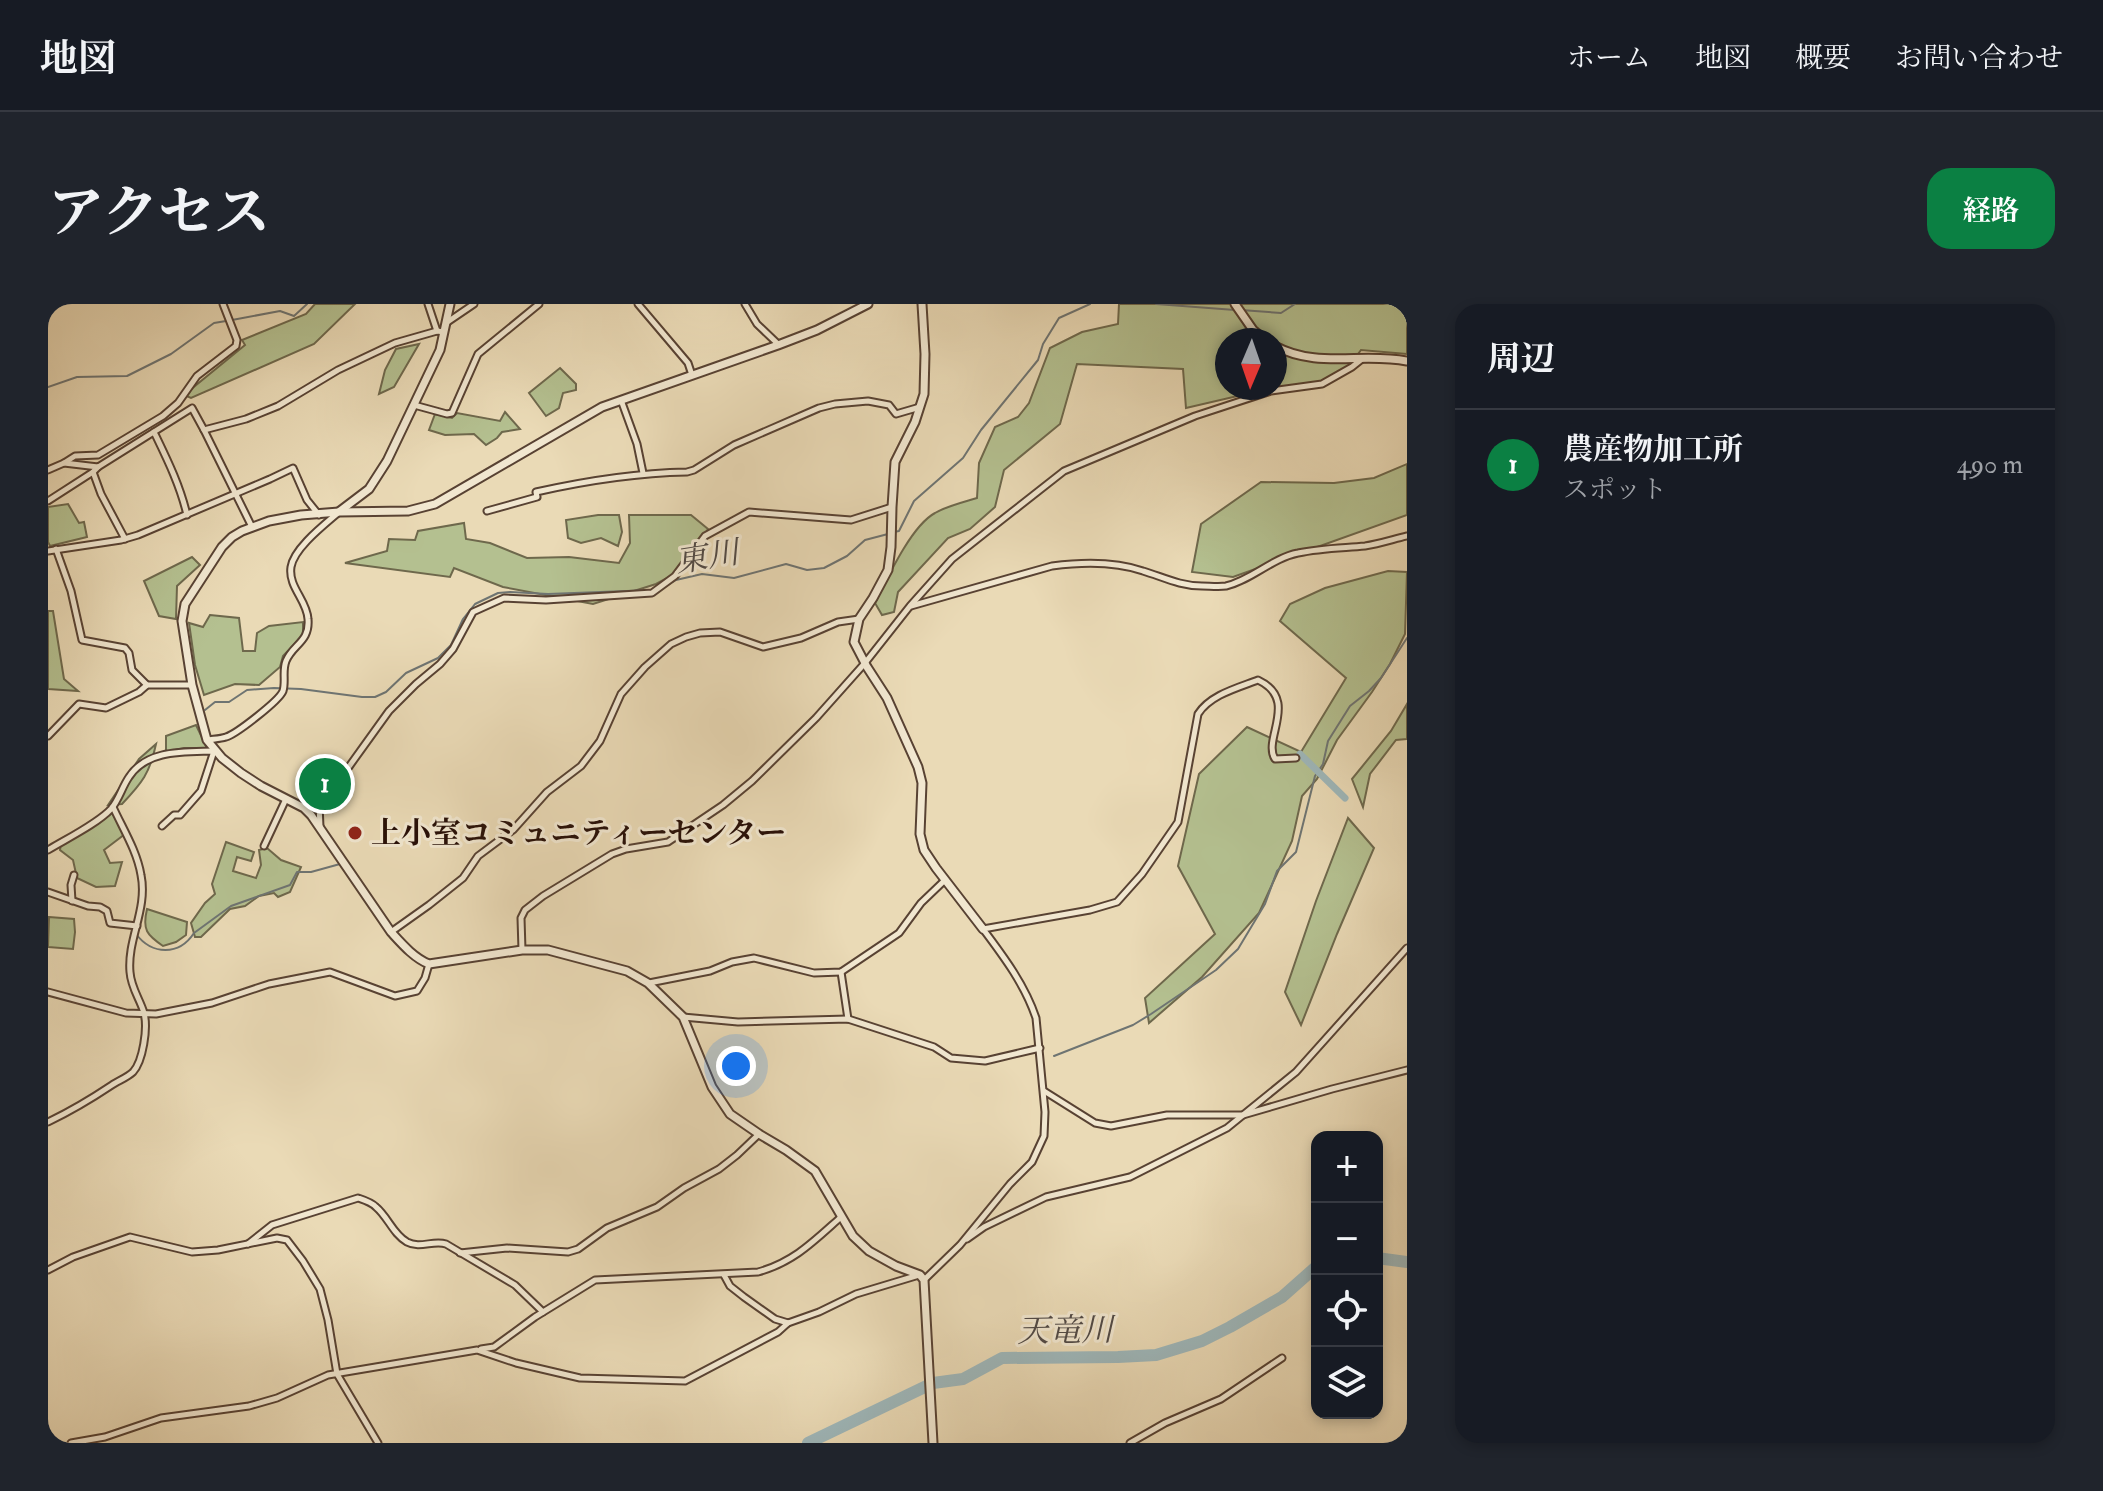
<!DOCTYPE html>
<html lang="ja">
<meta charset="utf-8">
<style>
body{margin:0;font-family:"IM FELL Double Pica","Noto Serif JP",serif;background:#20242c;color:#f1f3f6}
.controls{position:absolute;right:24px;bottom:24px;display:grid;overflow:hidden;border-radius:16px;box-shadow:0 4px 12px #0003}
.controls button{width:72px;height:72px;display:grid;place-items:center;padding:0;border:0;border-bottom:2px solid #363941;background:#171b24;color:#f1f3f6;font:40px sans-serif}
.compass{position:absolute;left:1167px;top:24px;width:72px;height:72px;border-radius:50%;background:#171b24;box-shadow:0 4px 12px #0003;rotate:182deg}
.you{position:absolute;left:688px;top:762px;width:28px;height:28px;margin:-20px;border:6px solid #fff;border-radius:50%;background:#1a73e8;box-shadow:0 0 0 12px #1a73e833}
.badge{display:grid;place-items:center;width:52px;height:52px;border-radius:50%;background:#0b8043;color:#fff;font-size:26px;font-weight:700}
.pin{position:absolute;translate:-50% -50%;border:4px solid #fff;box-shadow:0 2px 8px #0006}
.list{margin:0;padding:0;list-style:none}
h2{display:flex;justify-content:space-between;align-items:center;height:104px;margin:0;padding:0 32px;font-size:34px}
h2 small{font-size:26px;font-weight:400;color:#9ea1a6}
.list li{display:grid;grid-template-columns:52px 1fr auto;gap:24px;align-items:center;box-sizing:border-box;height:112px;padding:0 32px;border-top:2px solid #363941}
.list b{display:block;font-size:30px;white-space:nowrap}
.list p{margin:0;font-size:26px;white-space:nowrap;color:#9ea1a6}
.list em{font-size:26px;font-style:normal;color:#9ea1a6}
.icon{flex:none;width:44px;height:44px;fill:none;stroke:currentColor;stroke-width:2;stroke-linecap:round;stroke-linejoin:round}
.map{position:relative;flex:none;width:1359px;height:1139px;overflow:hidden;border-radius:24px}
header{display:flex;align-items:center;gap:48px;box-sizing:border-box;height:112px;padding:0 40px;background:#171b24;border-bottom:2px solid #363941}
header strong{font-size:38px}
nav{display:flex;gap:44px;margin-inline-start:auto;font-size:28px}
.intro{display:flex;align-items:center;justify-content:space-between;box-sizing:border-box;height:192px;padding:0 48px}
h1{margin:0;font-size:56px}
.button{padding:20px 36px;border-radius:24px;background:#0b8043;color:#fff;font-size:28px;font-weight:700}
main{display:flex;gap:48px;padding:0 48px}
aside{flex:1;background:#171b24;border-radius:24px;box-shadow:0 4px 12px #0003}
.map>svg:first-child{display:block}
.green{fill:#b4c090;stroke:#6e684c;stroke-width:2;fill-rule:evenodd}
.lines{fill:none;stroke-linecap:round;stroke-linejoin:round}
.stream{stroke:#6e7472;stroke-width:2}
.canal{stroke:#9eb7ba;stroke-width:7}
.river{stroke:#9eb7ba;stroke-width:12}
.minor-casing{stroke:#584233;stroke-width:9}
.tertiary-casing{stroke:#584233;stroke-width:11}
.minor{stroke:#f1e7d0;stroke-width:5}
.tertiary{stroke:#f1e7d0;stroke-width:7}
.poi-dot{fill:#8f2418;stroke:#f1e7d0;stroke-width:3}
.labels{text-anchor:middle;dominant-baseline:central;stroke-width:6;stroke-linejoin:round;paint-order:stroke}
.poi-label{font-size:30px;font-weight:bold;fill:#270f07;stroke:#f1e7d0;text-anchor:start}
.water-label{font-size:32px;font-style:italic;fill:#514a46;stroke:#f1e7d0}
</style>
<header>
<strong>地図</strong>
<nav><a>ホーム</a><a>地図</a><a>概要</a><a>お問い合わせ</a></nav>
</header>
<div class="intro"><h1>アクセス</h1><a class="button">経路</a></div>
<main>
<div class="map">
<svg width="1359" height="1139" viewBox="0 0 1359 1139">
<rect width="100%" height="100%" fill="#eadab6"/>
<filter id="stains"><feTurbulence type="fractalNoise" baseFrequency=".0025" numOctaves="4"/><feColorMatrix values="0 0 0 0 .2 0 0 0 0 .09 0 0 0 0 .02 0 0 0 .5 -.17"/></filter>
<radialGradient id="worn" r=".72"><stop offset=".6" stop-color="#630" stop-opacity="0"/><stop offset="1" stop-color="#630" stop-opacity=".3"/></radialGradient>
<g class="green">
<polygon points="267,0 307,0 266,40 143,94 136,91 197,41 194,36 258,10"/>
<path d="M1071 0H1359V50L1313 46 1299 65 1274 79 1224 84 1138 104 1135 65 1029 60 1012 120 956 166 947 203 922 225 900 234 850 288 846 308 834 311 827 299C839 275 863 222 887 209 899 202 916 198 929 194L931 159 947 123 970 113 981 99 1002 44 1034 28 1070 20ZM1179 36H1227V84H1179Z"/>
<polygon points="371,40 346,83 331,90 337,66 348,45"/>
<polygon points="512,64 528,80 528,86 515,89 511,104 498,112 481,89"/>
<polygon points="457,108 472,125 454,128 449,134 438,141 426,130 397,131 381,126 387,110 404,114 409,109 452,117"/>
<polygon points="1359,160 1359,211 1185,273 1144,268 1153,220 1213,178 1286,179 1326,174"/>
<polygon points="20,200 31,219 36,218 39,233 2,242 0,238 0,203"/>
<polygon points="550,211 571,211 574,228 570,242 553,234 533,239 520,234 518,216"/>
<polygon points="581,211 643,211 660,225 638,264 608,280 545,300 455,283 406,264 402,273 297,259 339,247 341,235 367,236 370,227 416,219 418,235 442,239 479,254 521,253 571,259 582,239"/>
<polygon points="144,253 152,261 129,282 128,315 111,312 96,277"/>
<polygon points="1340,267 1359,268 1357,330 1342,360 1324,388 1289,436 1269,475 1254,492 1244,537 1211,609 1154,673 1101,719 1097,694 1167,630 1130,562 1151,470 1199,423 1253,448 1298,374 1232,317 1242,300 1277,284"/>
<polygon points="0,307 5,307 16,375 30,387 0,385"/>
<polygon points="162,311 191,314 195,347 207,347 209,329 221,322 255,318 255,331 235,352 232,363 211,381 187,380 156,391 147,361 141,319 155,323"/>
<polygon points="1359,400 1359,435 1348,436 1322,470 1315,503 1304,475 1343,427"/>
<polygon points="148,421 159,444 136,444 118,448 118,432"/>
<path d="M108 440C102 469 94 479 74 500L60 501 91 455Z"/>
<polygon points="64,509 77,530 56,546 62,559 74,558 67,582 48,583 29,574 25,556 12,546 13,539 49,520"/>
<polygon points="1300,514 1326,544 1289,630 1253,721 1237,688 1268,597"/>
<polygon points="178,538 206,548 203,557 189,553 185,567 208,574 213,561 211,546 219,544 233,556 253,563 242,588 230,593 226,589 211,592 197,602 182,605 153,633 147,633 143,619 157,599 167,590 164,580"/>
<path d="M99 605 139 618 138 631 128 638 115 642C99 631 94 626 99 605Z"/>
<polygon points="1,613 26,615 27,628 25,645 0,643"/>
</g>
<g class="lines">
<g class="stream">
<polyline points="1108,0 1187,6"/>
<polyline points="1193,6 1233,9 1247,0"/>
<polyline points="184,16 232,7 246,12 259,0"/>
<polyline points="0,83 29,73 79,72 123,50 166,19 178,17"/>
<polyline points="846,228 851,227 866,197 915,154 933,126 990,56 995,40 1011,14 1042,0"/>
<polyline points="615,284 628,276 654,270 686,274 738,260 759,266 776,264 799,252 817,236 840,230"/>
<polyline points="157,406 167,398 181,398 199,386 226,384 253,385 314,393 327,393 338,388 358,369 390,354 403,341 415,315 427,300 450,289 462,288 500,290 605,286"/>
<path d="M88 630C104 651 131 652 146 629L183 602 242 581 249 568H263L292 560"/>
<polyline points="1006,752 1085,721 1103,710 1168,666 1190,645 1217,600 1229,567 1248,548 1267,472 1275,460 1280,437 1302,402 1321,387 1333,374 1359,334"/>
</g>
<polyline class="canal" points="1252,450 1297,494"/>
<g class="river">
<polyline points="1329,954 1359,958"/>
<polyline points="760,1139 885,1079 915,1075 954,1054 1070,1053 1108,1051 1154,1037 1182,1023 1234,993 1269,962"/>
</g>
<defs>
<g id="minor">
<polyline points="380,0 389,27"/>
<polyline points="590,0 640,59 644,71"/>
<polyline points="697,0 709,20 730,40"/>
<polyline points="398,19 426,0"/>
<polyline points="573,96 589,140 595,169"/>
<polyline points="366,101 399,110 404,109 430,50 491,0"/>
<polyline points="156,126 204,223"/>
<path d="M106 128C119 155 132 181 139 211"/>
<polyline points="16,159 50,163 144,104 156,126 198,115 230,102 290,66 347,39 389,27 396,28"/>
<polyline points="50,163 45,168 53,190 77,235"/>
<polyline points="0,166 16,159 27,152 50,151 115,112 130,99 149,72 188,42 189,36 175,0"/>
<polyline points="0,197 45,168"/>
<path d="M439 207 489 193 488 188C537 177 588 169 639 168L646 166 686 141 771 104 787 100 820 97 841 101 848 110 872 103"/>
<polyline points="8,245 23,287 34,336 77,344 81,349 84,366 99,381"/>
<polyline points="0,247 73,236 90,231 222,175 245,164 259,196 271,211"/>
<path d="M863 302 1004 262C1034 258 1066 257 1095 267 1115 273 1132 282 1154 282 1161 282 1171 283 1178 282 1204 276 1224 254 1250 249 1273 244 1295 244 1317 242 1331 240 1346 235 1359 232"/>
<polyline points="0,432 31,400 58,404 91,388 99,381 144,381"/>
<path d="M159 436C165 435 172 435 178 433 188 430 231 397 235 387 238 377 234 367 238 357 245 340 262 338 260 315 259 296 240 283 243 263 246 244 276 221 291 208"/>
<polyline points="272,523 271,500 300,464 341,407 368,380 392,360 405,345 425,308 456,294 498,296 604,289 627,272 657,232 701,208 803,216 844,203"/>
<polyline points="216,542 238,495"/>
<path d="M0 546C18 535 49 520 63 505 71 496 74 483 81 473 99 445 137 448 166 447L153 487 132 511H126L114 522"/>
<polyline points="0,588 40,602 52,603 59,607 62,619 89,622"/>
<polyline points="24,597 23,581 26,571"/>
<polyline points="343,628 381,601 415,574 430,552 465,526 499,488 533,462 552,437 573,390 597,363 623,340 638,333 652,329 672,328 715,343 753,334 790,318 811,315"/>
<polyline points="474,646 473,614 477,606 495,592 564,550 578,545 620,538 675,501 704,477 768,414 817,359 862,302 904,255 1016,167 1147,112 1223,87 1274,80 1304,63 1314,55"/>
<polyline points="793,668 800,715"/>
<polyline points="601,679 662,667 684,658 706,654 766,669 793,668 851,629 873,599 897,576"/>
<polyline points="0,688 78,709 108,710 164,699 221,680 282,668 347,692 369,687 377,674 381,660"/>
<polyline points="635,713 690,718 800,715 886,743 903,754 937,757 992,744"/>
<polyline points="996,787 1047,819 1063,822 1119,811 1195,811 1284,785 1359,766"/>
<path d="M0 818C23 807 43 795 64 781 70 777 80 773 85 768 95 757 100 724 96 709 92 695 83 684 82 668 79 635 100 605 93 571 89 547 75 525 65 503"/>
<polyline points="919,935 936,923 998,893 1082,873 1179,824 1248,768 1359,644"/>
<path d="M200 940 224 921 310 894C316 896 323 898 328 903 340 913 345 930 359 938 372 945 385 936 398 940L467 981 495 1008"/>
<polyline points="412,949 459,944 520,948 530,945 559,924 609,903 636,884 671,865 689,851 711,830"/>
<polyline points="0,966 25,953 82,933 144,948 170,946 229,934 239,936 255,957 272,985 280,1016 289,1070 330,1139"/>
<polyline points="676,971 682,982 696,993 727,1015 740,1019 771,1008 808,990 871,971"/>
<path d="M876 976 912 941 962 880 984 858 996 832 997 808 988 714C977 681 956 653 935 625L1042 606 1069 598 1094 570 1130 518 1150 410C1162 391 1189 384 1210 376 1252 396 1214 435 1227 455L1248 454"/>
<path d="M433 1045 446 1043 487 1013 547 976 710 968C746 958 766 937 793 913"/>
<polyline points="23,1139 57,1133 113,1114 201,1102 229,1094 280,1071 429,1046 468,1059 532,1074 637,1077 730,1028 740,1019"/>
<polyline points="1082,1139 1117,1119 1173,1095 1234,1054"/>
</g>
<g id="tertiary">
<path d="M820 0 769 26 730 41 554 103 387 200 360 207 291 208 253 211 221 217 194 227 184 233 174 243 137 300 134 317 144 381 159 436 174 454 193 469 213 482 256 504 263 511 343 628C354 640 366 654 381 660L474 646H500L579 667 600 679 635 713 664 783 682 810 711 830 738 846 767 867 805 932 821 947 848 962 872 971 876 976 885 1139"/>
<polyline points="874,0 877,50 876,90 867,118 847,158 844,203 843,243 840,266 825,294 811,315 806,338 819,363 839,394 870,463 874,479 872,530 876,546 888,564 935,625"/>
<polyline points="1187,0 1205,26 1217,36"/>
<path d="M1227 42C1269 65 1314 48 1359 57"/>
<polyline points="292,207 321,185 339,157 392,46 402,0"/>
</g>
</defs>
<use href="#minor" class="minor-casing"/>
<use href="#tertiary" class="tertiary-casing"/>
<use href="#minor" class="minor"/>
<use href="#tertiary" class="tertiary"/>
</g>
<circle class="poi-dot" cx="307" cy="529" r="8"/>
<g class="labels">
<g class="poi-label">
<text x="323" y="529">上小室コミュニティーセンター</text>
</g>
<g class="water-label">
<text transform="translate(659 253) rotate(-9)">東川</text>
<text transform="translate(1017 1027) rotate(-1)">天竜川</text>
</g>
</g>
<rect width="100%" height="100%" filter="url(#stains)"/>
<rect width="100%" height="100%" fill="url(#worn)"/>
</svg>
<div class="controls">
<button>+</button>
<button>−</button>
<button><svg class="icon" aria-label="locate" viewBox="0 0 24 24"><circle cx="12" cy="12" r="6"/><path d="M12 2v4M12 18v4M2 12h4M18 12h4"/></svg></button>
<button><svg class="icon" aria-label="layers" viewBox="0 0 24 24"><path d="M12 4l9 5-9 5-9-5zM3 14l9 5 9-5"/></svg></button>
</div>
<svg class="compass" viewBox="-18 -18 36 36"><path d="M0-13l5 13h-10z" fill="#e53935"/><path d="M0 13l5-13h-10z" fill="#9ea1a6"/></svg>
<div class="you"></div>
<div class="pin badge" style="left:277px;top:480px">1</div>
</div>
<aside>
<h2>周辺<small></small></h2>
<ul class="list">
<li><span class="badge">1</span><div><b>農産物加工所</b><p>スポット</p></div><em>490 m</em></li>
</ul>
</aside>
</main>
